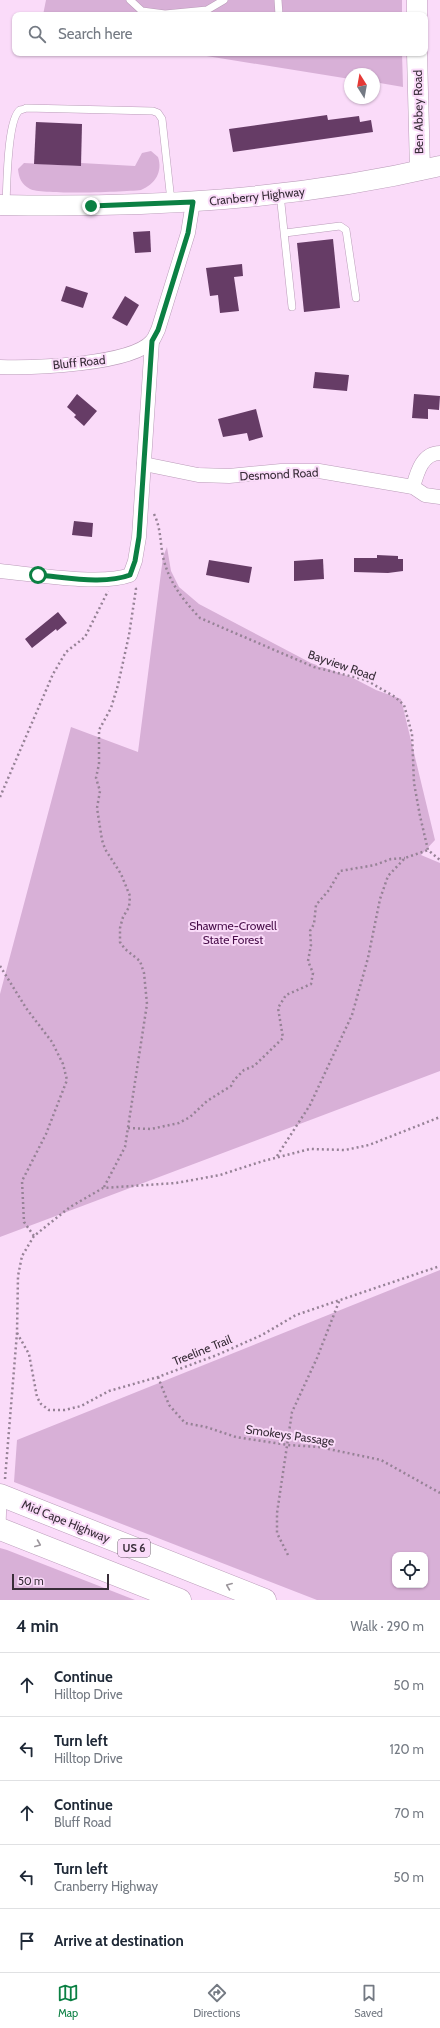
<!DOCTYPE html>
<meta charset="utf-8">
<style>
body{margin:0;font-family:Cabin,sans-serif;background:#f2f2f3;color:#1f2937}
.controls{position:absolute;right:12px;bottom:12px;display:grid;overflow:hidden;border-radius:8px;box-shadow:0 1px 3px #0004}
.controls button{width:36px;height:36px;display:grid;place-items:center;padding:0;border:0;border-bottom:1px solid #e0e1e3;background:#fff;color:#1f2937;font:20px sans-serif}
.compass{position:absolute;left:344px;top:68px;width:36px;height:36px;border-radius:50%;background:#fff;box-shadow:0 1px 3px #0004;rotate:349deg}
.scale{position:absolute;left:12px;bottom:10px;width:97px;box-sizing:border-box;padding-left:4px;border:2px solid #382d38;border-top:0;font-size:11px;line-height:14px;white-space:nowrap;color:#382d38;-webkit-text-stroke:3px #fadbf9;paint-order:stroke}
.stop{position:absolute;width:12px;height:12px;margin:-9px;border:3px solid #0b8043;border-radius:50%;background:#fff}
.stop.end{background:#0b8043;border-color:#fff;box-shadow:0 1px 4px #0008}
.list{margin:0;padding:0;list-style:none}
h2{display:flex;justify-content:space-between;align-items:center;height:52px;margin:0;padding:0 16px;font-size:17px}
h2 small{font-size:13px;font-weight:400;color:#747a83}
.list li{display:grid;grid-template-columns:26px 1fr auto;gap:12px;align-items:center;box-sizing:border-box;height:64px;padding:0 16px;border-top:1px solid #e0e1e3}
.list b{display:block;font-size:15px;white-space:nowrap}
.list p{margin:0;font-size:13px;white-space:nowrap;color:#747a83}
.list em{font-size:13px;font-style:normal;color:#747a83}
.icon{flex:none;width:22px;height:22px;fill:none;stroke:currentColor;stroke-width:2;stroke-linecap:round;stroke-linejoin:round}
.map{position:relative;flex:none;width:440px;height:1600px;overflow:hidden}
.search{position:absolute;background:#fff;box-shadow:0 1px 3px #0004;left:12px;right:12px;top:12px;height:44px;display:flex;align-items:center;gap:10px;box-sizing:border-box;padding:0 14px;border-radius:8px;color:#747a83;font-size:15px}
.sheet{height:372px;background:#fff}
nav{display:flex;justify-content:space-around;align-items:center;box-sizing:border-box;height:56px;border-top:1px solid #e0e1e3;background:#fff;font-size:11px;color:#747a83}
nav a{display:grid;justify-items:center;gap:2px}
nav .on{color:#0b8043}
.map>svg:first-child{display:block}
.green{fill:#d8b0d7;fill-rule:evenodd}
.building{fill:#663c66}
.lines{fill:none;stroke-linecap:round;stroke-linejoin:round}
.lane-casing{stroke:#ba9cb9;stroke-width:8}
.street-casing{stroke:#ba9cb9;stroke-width:15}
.secondary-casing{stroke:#ba9cb9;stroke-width:21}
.highway-casing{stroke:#ba9cb9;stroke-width:23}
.path{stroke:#968296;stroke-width:2.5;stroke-dasharray:2 3;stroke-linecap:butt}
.lane{stroke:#fff;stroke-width:7}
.street{stroke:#fff;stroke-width:14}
.secondary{stroke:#fff;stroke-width:20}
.highway{stroke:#fff;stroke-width:22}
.oneway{stroke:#9c969c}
.route{stroke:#0b8043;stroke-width:5}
.labels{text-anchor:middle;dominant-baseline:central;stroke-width:4;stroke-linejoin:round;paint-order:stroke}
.shield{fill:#fadbf9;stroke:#726172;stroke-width:1}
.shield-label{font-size:11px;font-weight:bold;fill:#382d38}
.street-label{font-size:12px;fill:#382d38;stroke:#fadbf9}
.park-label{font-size:12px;fill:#470c48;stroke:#fadbf9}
</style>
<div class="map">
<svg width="440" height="1600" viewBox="0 0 440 1600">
<rect width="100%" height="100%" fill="#fadbf9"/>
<g class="green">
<polygon points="46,0 402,0 402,15 43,15"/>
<polygon points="188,53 402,53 403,87 374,82 374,74 350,74 350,79"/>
<path d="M151 151 158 157C163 172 155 184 141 190 124 192 42 195 30 189 21 184 19 178 18 169L24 163 81 166V163L135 166 142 153Z"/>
<polygon points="167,547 171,571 179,587 199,604 311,663 353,678 376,690 401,699 435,840 421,855 440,863 440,1071 0,1237 0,994 71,727 138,752 163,557"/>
<path d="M440 1270V1600H317L14 1482 17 1440ZM395 1555H425V1585H395Z"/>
<polygon points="0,1548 7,1550 135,1600 0,1600"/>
</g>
<g class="building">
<polygon points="327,115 328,120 359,116 360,122 371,120 373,132 233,152 229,129"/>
<polygon points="36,122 82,124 81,166 34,164"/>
<polygon points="150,231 151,252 135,253 133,232"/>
<polygon points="333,239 340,308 304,312 297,243"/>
<polygon points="242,264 243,276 234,277 239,311 220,313 218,295 210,296 206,268"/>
<polygon points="66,286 88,293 83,308 61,301"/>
<polygon points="125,296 139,305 127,326 112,318"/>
<polygon points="315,372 349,375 347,391 313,388"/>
<polygon points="77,394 97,411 84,426 74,417 76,415 67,407"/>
<polygon points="414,394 440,396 439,410 428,409 428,419 412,418"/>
<polygon points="256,409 263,437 249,441 247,433 223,437 218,419"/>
<polygon points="74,521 93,523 92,537 72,535"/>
<polygon points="377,555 398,556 398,559 403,559 403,571 388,573 354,572 354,558 377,558"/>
<polygon points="323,559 324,579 294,581 294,561"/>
<polygon points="209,560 252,567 249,583 206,575"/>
<polygon points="58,612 67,623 57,631 56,629 32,648 25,639"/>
</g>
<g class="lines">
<defs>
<g id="lane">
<polyline points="130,0 142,11 165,14 207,10 224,0"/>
<polyline points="278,0 279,15"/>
<polyline points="280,194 292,307"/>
<path d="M6 203C7 186 7 119 20 110 20 110 25 109 26 108L153 111 158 113 162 119 171 201"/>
<polyline points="285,233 340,226 346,230 356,298"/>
<polyline points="2,1528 3,1498"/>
</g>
<g id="street">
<path d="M0 367C32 368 131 365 152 341 155 338 156 333 158 330L188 233 193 202"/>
<polyline points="144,464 198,475 229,476 281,471 319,471 413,487 425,495 440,497"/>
<path d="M413 487C417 473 422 453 440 453"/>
<path d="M0 571C32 574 101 586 130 575L135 561 139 537 152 341"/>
</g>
<g id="secondary">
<polyline points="417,0 417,15"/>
<polyline points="417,53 420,170"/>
<path d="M0 205C148 208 295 200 440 166"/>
</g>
<g id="highway">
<polyline points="0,1495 265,1600"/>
<polyline points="0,1529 180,1600"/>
</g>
</defs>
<use href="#lane" class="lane-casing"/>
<use href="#street" class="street-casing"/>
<use href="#secondary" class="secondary-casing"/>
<use href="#highway" class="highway-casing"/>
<g class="path">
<path d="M154 514C161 528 160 542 163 557 169 582 182 599 200 618L314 667 366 680 395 697 404 705 412 734 414 783 420 816 428 850 440 860"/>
<polyline points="0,797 53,674 66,652 85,637 108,591"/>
<polyline points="0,966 26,1008 52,1042 63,1064 67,1080 46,1134 22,1181 24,1222 34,1236"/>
<polyline points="128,1128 151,1129 179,1123 190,1117 207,1101 231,1086 234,1080 244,1070 254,1066 283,1038 278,1008 286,995 311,984 313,973 308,961 311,945 310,931 314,924 316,905 329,890 340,871 375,865 391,859 405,858"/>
<polyline points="277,1156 310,1105 352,1015 368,958 380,899 388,876 405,858 428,850"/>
<polyline points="104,1187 125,1147 147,1004 144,973 140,961 125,949 120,942 120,928 123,917 129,907 130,896 121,874 105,849 102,840 97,808 100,791 96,778 99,764 99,730 111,708 118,685 129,635 136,589 134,587"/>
<polyline points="17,1333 29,1354 37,1397 41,1404 49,1410 65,1410 81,1406 109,1391 158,1377 217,1355 262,1335 296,1315 440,1266"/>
<polyline points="158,1377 169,1405 185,1423 206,1427 236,1437 288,1445 319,1447 381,1460 440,1493"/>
<polyline points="5,1479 17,1333 18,1276 22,1256 34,1236 70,1207 103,1188 176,1183 220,1175 263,1161 310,1149 345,1150 369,1145 440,1117"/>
<polyline points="288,1555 277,1533 277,1513 292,1412 317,1358 340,1299"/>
</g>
<use href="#lane" class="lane"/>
<use href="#street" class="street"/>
<use href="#secondary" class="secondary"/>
<use href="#highway" class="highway"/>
</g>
<defs><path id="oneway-chevron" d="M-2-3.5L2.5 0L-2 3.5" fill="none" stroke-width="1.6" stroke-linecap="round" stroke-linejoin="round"/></defs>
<g class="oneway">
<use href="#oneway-chevron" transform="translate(38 1544) rotate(22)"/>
<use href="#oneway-chevron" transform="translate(229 1586) rotate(-158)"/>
</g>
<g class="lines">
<path class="route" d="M38 575C65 577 104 585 130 575L135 561 139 537 152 341 158 330 188 233 193 202 91 206"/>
</g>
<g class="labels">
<rect class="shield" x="118" y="1539" width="32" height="18" rx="3"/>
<g class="shield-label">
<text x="134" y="1548">US 6</text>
</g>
<g class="street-label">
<text transform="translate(418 112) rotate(-91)">Ben Abbey Road</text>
<text transform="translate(257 196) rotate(-6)">Cranberry Highway</text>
<text transform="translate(79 362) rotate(-6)">Bluff Road</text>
<text transform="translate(279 474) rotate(-3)">Desmond Road</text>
<text transform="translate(342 665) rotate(19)">Bayview Road</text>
<text transform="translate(202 1350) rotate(-22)">Treeline Trail</text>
<text transform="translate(290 1435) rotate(8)">Smokeys Passage</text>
<text transform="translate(66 1521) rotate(22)">Mid Cape Highway</text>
</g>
<g class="park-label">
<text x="233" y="925">Shawme-Crowell<tspan x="233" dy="14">State Forest</tspan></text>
</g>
</g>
</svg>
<div class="controls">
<button><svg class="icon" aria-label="locate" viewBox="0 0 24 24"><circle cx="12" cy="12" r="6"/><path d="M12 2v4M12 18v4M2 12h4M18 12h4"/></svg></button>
</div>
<svg class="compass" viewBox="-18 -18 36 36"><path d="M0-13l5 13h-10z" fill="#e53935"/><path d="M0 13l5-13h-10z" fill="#747a83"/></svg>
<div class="scale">50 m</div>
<div class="stop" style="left:38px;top:575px"></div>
<div class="stop end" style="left:91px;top:206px"></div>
<div class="search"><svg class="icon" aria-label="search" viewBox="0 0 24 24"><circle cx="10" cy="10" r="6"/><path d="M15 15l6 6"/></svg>Search here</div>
</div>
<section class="sheet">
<h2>4 min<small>Walk · 290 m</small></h2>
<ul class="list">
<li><svg class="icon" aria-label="ahead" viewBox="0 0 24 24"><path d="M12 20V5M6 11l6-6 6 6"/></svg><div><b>Continue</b><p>Hilltop Drive</p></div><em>50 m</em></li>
<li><svg class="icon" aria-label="left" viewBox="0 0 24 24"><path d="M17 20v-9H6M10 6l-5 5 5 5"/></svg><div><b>Turn left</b><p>Hilltop Drive</p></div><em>120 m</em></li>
<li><svg class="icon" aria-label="ahead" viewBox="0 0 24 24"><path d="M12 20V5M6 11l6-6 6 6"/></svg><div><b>Continue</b><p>Bluff Road</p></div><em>70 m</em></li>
<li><svg class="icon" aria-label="left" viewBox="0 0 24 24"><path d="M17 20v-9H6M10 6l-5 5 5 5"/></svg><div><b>Turn left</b><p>Cranberry Highway</p></div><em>50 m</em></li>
<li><svg class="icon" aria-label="arrive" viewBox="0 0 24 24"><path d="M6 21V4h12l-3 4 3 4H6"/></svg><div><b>Arrive at destination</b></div></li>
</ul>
</section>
<nav>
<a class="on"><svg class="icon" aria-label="map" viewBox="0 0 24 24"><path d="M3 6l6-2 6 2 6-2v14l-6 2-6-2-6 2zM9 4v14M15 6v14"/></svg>Map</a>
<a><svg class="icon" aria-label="directions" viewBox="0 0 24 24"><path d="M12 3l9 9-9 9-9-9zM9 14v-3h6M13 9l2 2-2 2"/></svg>Directions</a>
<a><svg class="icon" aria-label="saved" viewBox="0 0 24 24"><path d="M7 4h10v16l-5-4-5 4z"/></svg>Saved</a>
</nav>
